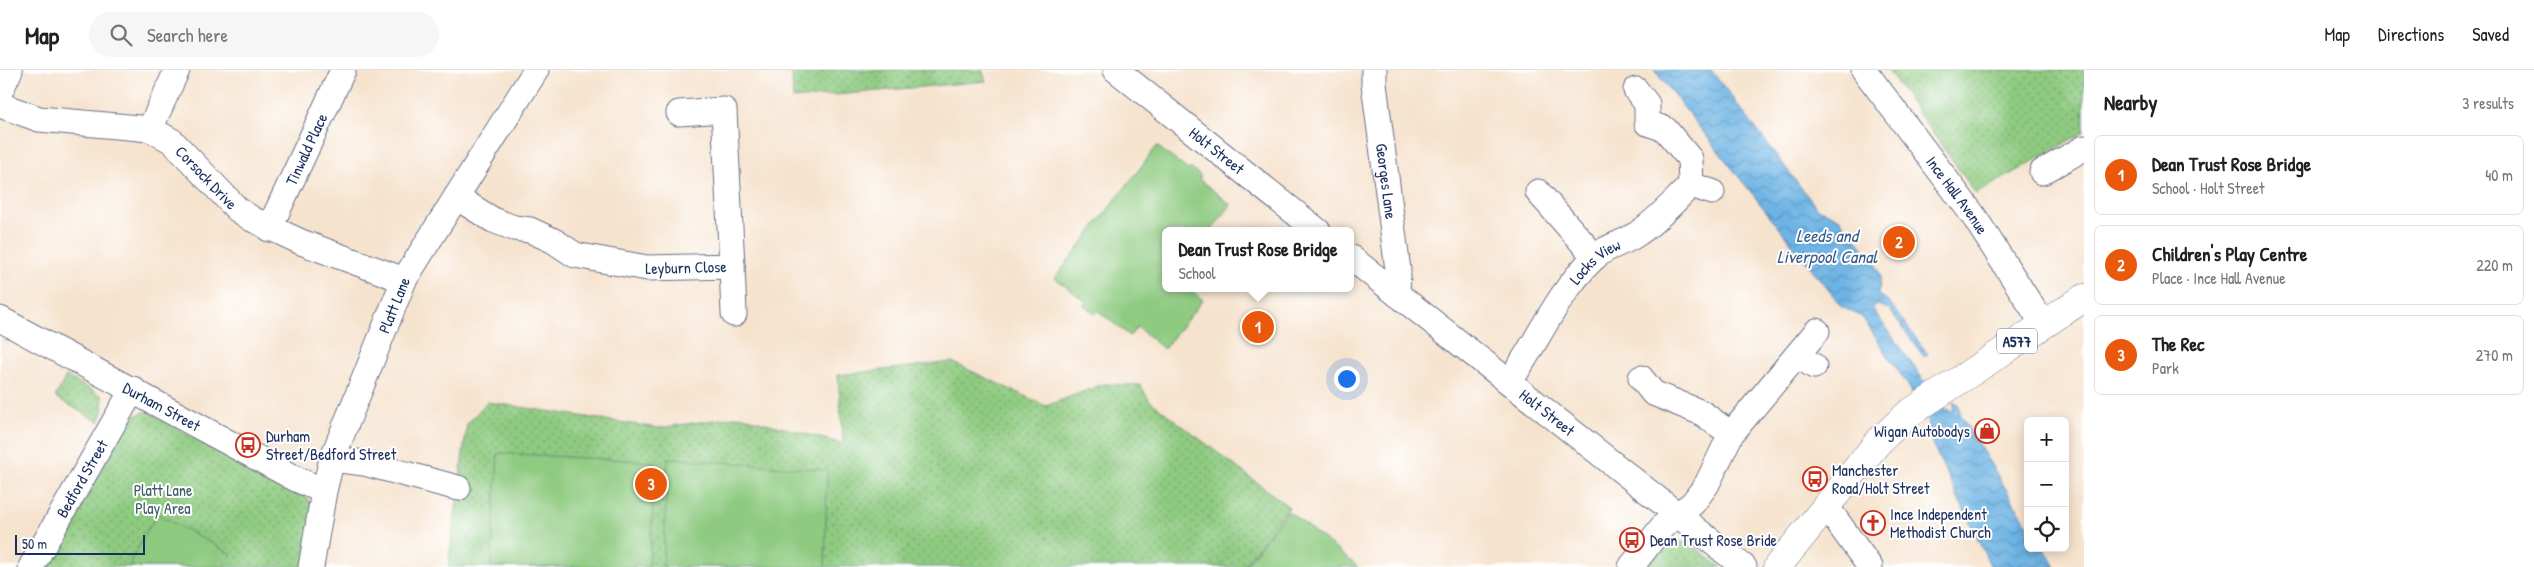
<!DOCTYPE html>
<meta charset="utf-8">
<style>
body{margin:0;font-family:"Patrick Hand",sans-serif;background:#f6f6f6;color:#202124}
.controls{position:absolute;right:15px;bottom:15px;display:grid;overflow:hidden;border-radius:8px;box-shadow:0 2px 12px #0003}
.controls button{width:45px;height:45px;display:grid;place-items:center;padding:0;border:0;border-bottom:1px solid #e0e0e0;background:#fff;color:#202124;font:25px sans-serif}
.scale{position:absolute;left:15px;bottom:12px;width:130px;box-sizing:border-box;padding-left:5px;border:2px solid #1b2f5e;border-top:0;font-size:14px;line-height:18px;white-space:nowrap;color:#1b2f5e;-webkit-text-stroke:4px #fff;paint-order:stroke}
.you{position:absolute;left:1346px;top:308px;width:18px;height:18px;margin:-12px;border:4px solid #fff;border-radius:50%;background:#1a73e8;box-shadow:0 0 0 8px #1a73e833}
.badge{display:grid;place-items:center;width:32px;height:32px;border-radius:50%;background:#ea580c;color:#fff;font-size:16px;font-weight:700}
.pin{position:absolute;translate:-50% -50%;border:2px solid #fff;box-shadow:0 1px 5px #0006}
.popup{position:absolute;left:1162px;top:157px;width:192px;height:65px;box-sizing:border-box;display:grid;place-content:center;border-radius:8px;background:#fff;filter:drop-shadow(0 1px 4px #0005);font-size:16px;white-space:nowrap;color:#757577}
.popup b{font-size:19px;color:#202124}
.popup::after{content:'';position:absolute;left:50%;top:100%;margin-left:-10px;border:10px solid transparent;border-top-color:#fff}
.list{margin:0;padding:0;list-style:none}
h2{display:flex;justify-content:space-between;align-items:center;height:65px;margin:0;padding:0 20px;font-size:21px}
h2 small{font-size:16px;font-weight:400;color:#757577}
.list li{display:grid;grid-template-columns:32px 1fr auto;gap:15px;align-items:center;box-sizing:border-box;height:80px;margin:0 10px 10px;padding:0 10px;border:1px solid #e0e0e0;border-radius:8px}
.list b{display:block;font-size:19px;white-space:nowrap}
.list p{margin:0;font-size:16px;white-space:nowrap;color:#757577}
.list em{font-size:16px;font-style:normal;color:#757577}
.icon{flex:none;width:28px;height:28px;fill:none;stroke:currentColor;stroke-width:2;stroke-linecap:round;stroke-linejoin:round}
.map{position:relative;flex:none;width:2084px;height:497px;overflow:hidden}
header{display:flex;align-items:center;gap:30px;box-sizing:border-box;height:70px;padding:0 25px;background:#fff;border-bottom:1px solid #e0e0e0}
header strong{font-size:24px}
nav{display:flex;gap:28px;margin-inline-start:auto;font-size:18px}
.search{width:350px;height:45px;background:#f6f6f6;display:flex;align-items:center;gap:12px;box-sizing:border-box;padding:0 18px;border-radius:28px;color:#757577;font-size:19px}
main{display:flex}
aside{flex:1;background:#fff}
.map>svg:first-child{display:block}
.grass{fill:url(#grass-dots);stroke:#547c6f}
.garden{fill:#8eca80;stroke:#547c6f}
.water{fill:url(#water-waves);stroke:#4472a1}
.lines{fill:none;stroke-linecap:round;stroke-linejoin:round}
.minor-casing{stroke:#686e85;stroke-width:27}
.highway-casing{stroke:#686e85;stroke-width:29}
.minor{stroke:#fff;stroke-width:25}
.highway{stroke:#fff;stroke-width:28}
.labels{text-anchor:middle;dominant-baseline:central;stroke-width:4;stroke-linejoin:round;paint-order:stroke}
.shield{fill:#fff;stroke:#5f6d8e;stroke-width:1}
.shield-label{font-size:15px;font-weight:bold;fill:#1b2f5e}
.street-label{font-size:16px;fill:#1b2f5e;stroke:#fff}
.poi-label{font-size:16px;fill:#1b2f5e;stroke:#fff;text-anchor:start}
.park-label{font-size:16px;fill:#3e5e68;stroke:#fff}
.water-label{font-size:18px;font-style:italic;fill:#385e8d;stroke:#fff}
</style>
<header>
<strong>Map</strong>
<div class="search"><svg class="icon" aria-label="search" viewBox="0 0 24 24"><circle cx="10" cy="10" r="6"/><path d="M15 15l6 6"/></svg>Search here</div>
<nav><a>Map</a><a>Directions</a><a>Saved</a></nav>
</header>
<main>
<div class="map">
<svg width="2084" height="497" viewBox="0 0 2084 497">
<defs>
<pattern id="grass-dots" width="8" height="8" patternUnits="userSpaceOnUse" patternTransform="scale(1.25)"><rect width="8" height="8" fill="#8eca80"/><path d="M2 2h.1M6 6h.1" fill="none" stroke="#73a46c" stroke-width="1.8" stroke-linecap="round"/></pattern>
<pattern id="water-waves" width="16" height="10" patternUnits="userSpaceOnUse" patternTransform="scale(1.25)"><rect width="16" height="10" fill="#6db4e4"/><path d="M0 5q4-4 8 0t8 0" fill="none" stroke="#5993bc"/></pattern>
</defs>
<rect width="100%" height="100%" fill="#fff"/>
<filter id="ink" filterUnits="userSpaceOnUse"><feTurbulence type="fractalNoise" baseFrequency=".02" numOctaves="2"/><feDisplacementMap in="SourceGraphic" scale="10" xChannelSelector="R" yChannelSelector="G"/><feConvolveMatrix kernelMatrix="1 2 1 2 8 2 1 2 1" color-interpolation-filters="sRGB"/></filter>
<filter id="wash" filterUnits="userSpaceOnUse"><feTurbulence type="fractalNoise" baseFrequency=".0096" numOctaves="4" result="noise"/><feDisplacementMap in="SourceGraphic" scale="20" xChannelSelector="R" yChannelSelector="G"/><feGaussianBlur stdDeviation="1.12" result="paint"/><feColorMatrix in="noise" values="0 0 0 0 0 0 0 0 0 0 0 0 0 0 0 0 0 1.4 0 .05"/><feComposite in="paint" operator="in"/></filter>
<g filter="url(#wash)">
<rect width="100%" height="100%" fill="#f6e3ce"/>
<g class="grass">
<polygon points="792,0 982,0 986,11 793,29"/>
<polygon points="1888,0 2084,0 2084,62 1976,124"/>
<polygon points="952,292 1046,336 1103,314 1140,315 1150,331 1289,437 1243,497 448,497 467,354 487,332 659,358 740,346 843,374 838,305"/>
<polygon points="66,306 102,326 103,342 99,352 55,327"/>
<polygon points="148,341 198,371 211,371 307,428 315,440 307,497 49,497 130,347"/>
<polygon points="1672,471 1689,473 1721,497 1644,497 1660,477"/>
</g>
<g class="garden">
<polygon points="1157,76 1188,100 1190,98 1201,106 1199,109 1231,135 1211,161 1166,161 1166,218 1188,218 1203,230 1164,279 1137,257 1130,266 1098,241 1095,244 1083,235 1086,232 1055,208"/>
<polygon points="498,383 656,392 649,497 491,497"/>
<polygon points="668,388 827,400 825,497 663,497"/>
<polygon points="1288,441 1358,497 1244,497"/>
<polygon points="157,444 231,484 224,497 135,497 129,494"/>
</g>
<polygon class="water" points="1654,0 1711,0 1816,137 1840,149 1875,193 1881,207 1878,225 1887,230 1928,284 1924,287 1889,239 1877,235 1873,239 1944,339 1953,341 1954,332 1958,334 1961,346 2028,455 2028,478 2044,478 2055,497 1991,497 1928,365 1929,353 1909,317 1862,247 1842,237"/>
</g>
<g filter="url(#ink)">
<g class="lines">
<defs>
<g id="minor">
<path id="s1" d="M1116 0 1318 161"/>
<path id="s2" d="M1374 0V14L1398 200 1397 224"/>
<path id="s3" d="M1864 0 1973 145 2043 254"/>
<polyline points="1636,20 1647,34 1647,53 1665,59 1690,89 1691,115"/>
<polyline points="0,22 10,0"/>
<path id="s4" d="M0 35 39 49 150 59 172 71 237 139 252 149 301 172 404 210"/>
<polyline points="150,59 177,0"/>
<polyline points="2042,102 2084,78"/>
<polyline points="1538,122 1595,187"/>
<path id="s5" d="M456 127 493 150 514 158 530 160 554 171 575 185 647 198 732 196 724 40 679 43"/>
<path id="s6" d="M269 159 343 0"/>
<path id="s7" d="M1350 187 1744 497"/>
<polyline points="732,196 734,244"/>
<path id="s8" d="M0 249 296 409 324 421"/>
<polyline points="1814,296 1797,285 1817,261"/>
<polyline points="1641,308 1653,323 1702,343 1731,364"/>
<path id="s9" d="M1510 311C1538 271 1558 222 1594 188 1606 176 1623 174 1637 164 1657 151 1674 131 1691 115L1712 122"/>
<polyline points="332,389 364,393 458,418"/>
<polyline points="1826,436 1870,497"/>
<path id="s10" d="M31 497 133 319"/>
<path id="s11" d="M311 497 324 421 332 389 404 210 536 0"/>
<polyline points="1631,497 1663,456 1693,433 1707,414 1731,364 1797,285"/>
</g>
<polyline id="highway" points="1777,497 1879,371 1908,344 2084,228"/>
</defs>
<use href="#minor" class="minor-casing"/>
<use href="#highway" class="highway-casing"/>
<use href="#minor" class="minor"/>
<use href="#highway" class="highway"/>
</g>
</g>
<defs>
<symbol id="shop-ring" viewBox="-11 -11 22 22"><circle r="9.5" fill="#fff" stroke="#c8321e" stroke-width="1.5"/><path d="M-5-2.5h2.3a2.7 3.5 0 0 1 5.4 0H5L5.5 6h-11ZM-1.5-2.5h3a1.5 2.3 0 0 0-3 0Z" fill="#c8321e"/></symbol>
<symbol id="bus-ring" viewBox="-11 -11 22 22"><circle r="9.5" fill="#fff" stroke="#c8321e" stroke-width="1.5"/><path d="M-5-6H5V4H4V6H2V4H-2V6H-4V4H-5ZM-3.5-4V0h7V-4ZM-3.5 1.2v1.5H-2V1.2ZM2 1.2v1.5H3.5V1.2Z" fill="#c8321e"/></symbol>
<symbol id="church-ring" viewBox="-11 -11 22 22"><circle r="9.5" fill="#fff" stroke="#c8321e" stroke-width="1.5"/><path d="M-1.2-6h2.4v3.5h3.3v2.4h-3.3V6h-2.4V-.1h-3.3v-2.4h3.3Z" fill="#c8321e"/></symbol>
</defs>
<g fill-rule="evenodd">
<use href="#shop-ring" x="1973" y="347" width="28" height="28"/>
<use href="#bus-ring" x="234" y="361" width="28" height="28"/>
<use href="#bus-ring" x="1801" y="395" width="28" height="28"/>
<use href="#church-ring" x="1859" y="439" width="28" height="28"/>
<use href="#bus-ring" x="1618" y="456" width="28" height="28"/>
</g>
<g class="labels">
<rect class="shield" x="1997" y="258.5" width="40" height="25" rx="4"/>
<g class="shield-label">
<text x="2017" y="271">A577</text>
</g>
<g class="street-label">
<text stroke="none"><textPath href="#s6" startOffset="88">Tinwald Place</textPath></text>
<text stroke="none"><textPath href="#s1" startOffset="129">Holt Street</textPath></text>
<text stroke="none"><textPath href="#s4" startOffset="228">Corsock Drive</textPath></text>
<text stroke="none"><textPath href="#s2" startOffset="112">Georges Lane</textPath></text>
<text stroke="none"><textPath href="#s3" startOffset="156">Ince Hall Avenue</textPath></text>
<text stroke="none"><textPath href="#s5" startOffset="246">Leyburn Close</textPath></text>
<text stroke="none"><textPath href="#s9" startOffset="148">Locks View</textPath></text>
<text stroke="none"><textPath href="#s11" startOffset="276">Platt Lane</textPath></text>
<text stroke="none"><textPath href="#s8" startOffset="184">Durham Street</textPath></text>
<text stroke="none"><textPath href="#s7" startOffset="251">Holt Street</textPath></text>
<text stroke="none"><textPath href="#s10" startOffset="102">Bedford Street</textPath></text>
</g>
<g class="poi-label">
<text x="1970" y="361" text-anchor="end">Wigan Autobodys</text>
<text x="266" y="366">Durham<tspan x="266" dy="18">Street/Bedford Street</tspan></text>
<text x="1832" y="400">Manchester<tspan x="1832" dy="18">Road/Holt Street</tspan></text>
<text x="1890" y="444">Ince Independent<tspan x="1890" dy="18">Methodist Church</tspan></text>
<text x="1650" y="470">Dean Trust Rose Bride</text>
</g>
<g class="park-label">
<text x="163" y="420">Platt Lane<tspan x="163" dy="18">Play Area</tspan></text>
</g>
<g class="water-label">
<text x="1827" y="165">Leeds and<tspan x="1827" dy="21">Liverpool Canal</tspan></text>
</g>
</g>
</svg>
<div class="controls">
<button>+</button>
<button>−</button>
<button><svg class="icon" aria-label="locate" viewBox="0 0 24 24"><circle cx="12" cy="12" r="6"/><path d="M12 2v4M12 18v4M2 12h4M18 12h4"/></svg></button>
</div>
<div class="scale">50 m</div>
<div class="you"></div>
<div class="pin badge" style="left:1258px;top:257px">1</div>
<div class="popup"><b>Dean Trust Rose Bridge</b>School</div>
<div class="pin badge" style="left:1899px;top:172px">2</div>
<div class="pin badge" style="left:651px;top:414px">3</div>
</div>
<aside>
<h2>Nearby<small>3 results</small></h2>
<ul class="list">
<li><span class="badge">1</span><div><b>Dean Trust Rose Bridge</b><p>School · Holt Street</p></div><em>40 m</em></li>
<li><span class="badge">2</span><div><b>Children's Play Centre</b><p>Place · Ince Hall Avenue</p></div><em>220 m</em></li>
<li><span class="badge">3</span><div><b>The Rec</b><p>Park</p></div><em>270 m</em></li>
</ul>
</aside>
</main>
